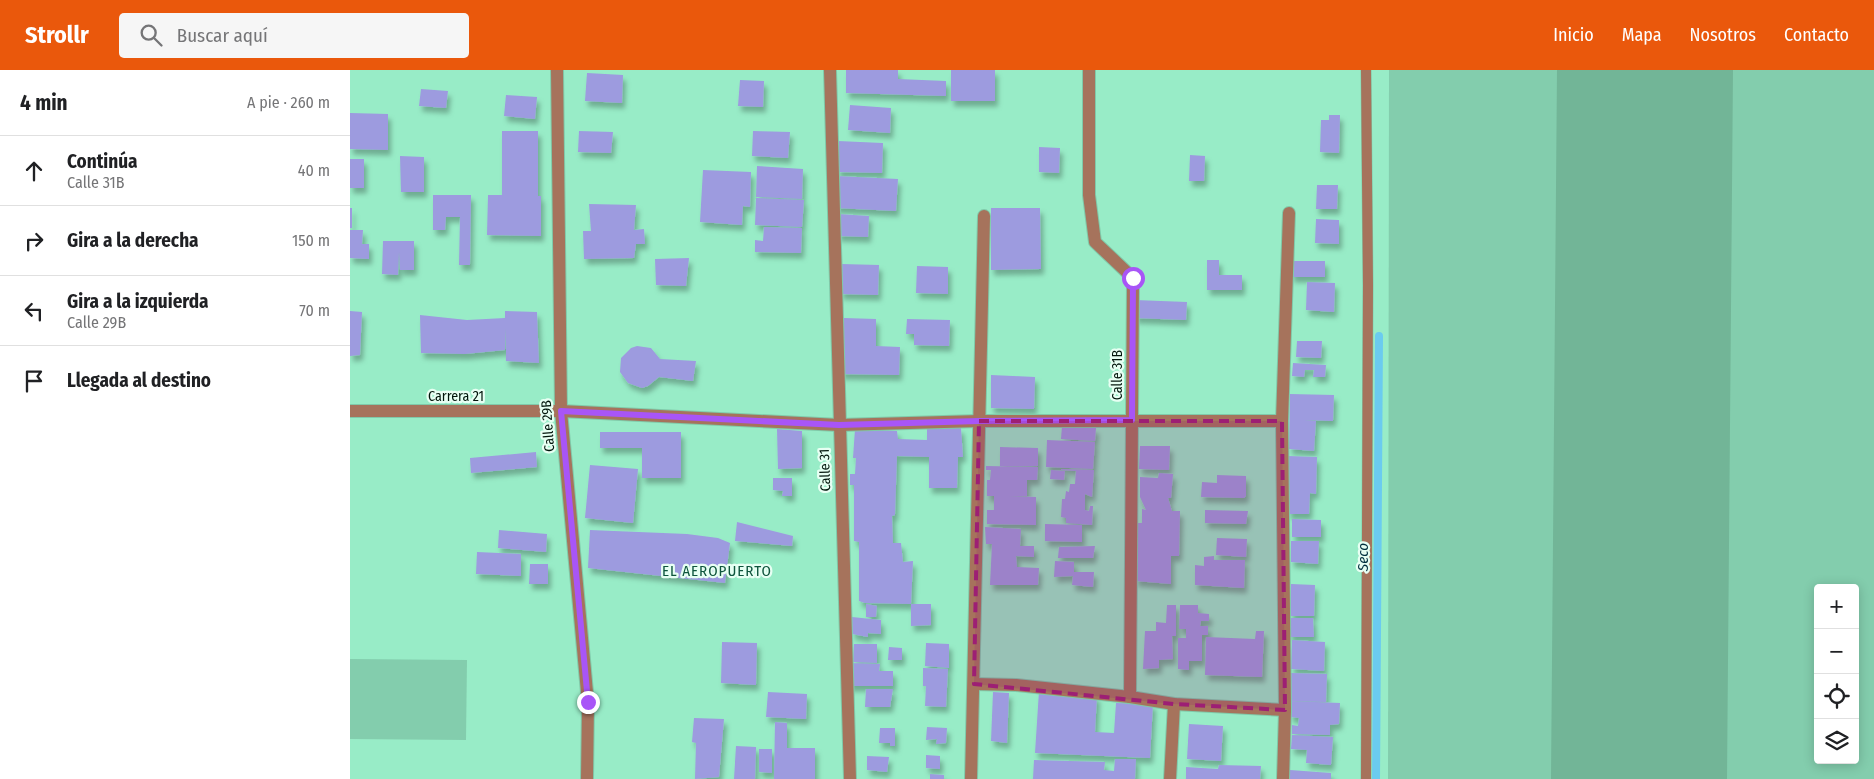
<!DOCTYPE html>
<html lang="es">
<meta charset="utf-8">
<style>
body{margin:0;font-family:"Fira Sans Condensed",sans-serif;background:#f6f6f6;color:#202124}
.controls{position:absolute;right:15px;bottom:15px;display:grid;overflow:hidden;border-radius:5px;box-shadow:0 2px 12px #0003}
.controls button{width:45px;height:45px;display:grid;place-items:center;padding:0;border:0;border-bottom:1px solid #e0e0e0;background:#fff;color:#202124;font:25px sans-serif}
.stop{position:absolute;width:15px;height:15px;margin:-11px;border:4px solid #a855f7;border-radius:50%;background:#fff}
.stop.end{background:#a855f7;border-color:#fff;box-shadow:0 1px 5px #0008}
.list{margin:0;padding:0;list-style:none}
h2{display:flex;justify-content:space-between;align-items:center;height:65px;margin:0;padding:0 20px;font-size:21px}
h2 small{font-size:16px;font-weight:400;color:#757577}
.list li{display:grid;grid-template-columns:32px 1fr auto;gap:15px;align-items:center;box-sizing:border-box;height:70px;padding:0 20px;border-top:1px solid #e0e0e0}
.list b{display:block;font-size:19px;white-space:nowrap}
.list p{margin:0;font-size:16px;white-space:nowrap;color:#757577}
.list em{font-size:16px;font-style:normal;color:#757577}
.icon{flex:none;width:28px;height:28px;fill:none;stroke:currentColor;stroke-width:2;stroke-linecap:round;stroke-linejoin:round}
.map{position:relative;flex:none;width:1524px;height:709px;overflow:hidden}
header{display:flex;align-items:center;gap:30px;box-sizing:border-box;height:70px;padding:0 25px;background:#ea580c;color:#fff}
header strong{font-size:24px}
nav{display:flex;gap:28px;margin-inline-start:auto;font-size:18px}
.search{width:350px;height:45px;background:#f6f6f6;display:flex;align-items:center;gap:12px;box-sizing:border-box;padding:0 18px;border-radius:5px;color:#757577;font-size:19px}
main{display:flex}
aside{flex:1;background:#fff}
.map>svg:first-child{display:block}
.green{fill:#83cdad;fill-rule:evenodd}
.lines{fill:none;stroke-linecap:round;stroke-linejoin:round}
.stream{stroke:#6bcbef;stroke-width:8}
.runway{stroke:#72b597;stroke-width:176}
.building{fill:#9d9bdf;filter:url(#shadow)}
.service-casing{stroke:#80c9a9;stroke-width:11}
.minor-casing{stroke:#80c9a9;stroke-width:14}
.service{stroke:#a6735c;stroke-width:10}
.minor{stroke:#a6735c;stroke-width:12}
.route{stroke:#a855f7;stroke-width:6}
.marked{fill:#9d1f74;fill-opacity:0.2;stroke:#9d1f74;stroke-width:4;stroke-dasharray:10 6;stroke-linejoin:round}
.labels{text-anchor:middle;dominant-baseline:central;stroke-width:4.5;stroke-linejoin:round;paint-order:stroke}
.street-label{font-size:14px;fill:#00140a;stroke:#e7fff3}
.water-label{font-size:15px;font-style:italic;fill:#002f3e;stroke:#e7fff3}
.neighbourhood-label{font-size:15px;letter-spacing:1px;fill:#0e553d;stroke:#e7fff3}
</style>
<header>
<strong>Strollr</strong>
<div class="search"><svg class="icon" aria-label="search" viewBox="0 0 24 24"><circle cx="10" cy="10" r="6"/><path d="M15 15l6 6"/></svg>Buscar aquí</div>
<nav><a>Inicio</a><a>Mapa</a><a>Nosotros</a><a>Contacto</a></nav>
</header>
<main>
<aside>
<h2>4 min<small>A pie · 260 m</small></h2>
<ul class="list">
<li><svg class="icon" aria-label="ahead" viewBox="0 0 24 24"><path d="M12 20V5M6 11l6-6 6 6"/></svg><div><b>Continúa</b><p>Calle 31B</p></div><em>40 m</em></li>
<li><svg class="icon" aria-label="right" viewBox="0 0 24 24"><path d="M7 20v-9h11M14 6l5 5-5 5"/></svg><div><b>Gira a la derecha</b></div><em>150 m</em></li>
<li><svg class="icon" aria-label="left" viewBox="0 0 24 24"><path d="M17 20v-9H6M10 6l-5 5 5 5"/></svg><div><b>Gira a la izquierda</b><p>Calle 29B</p></div><em>70 m</em></li>
<li><svg class="icon" aria-label="arrive" viewBox="0 0 24 24"><path d="M6 21V4h12l-3 4 3 4H6"/></svg><div><b>Llegada al destino</b></div></li>
</ul>
</aside>
<div class="map">
<svg width="1524" height="709" viewBox="0 0 1524 709">
<defs>
<filter id="shadow"><feDropShadow dx="3" dy="5.5" stdDeviation="2.5" flood-color="#0004"/></filter>
</defs>
<rect width="100%" height="100%" fill="#98ecc7"/>
<g class="green">
<polygon points="1039,0 1229,0 1225,709 1038,709"/>
<path d="M1345 0H1524V709H1342ZM1468 518H1505V690H1468Z"/>
<polygon points="0,589 117,590 116,670 0,669"/>
</g>
<g class="lines">
<polyline class="stream" points="1026,709 1029,266"/>
<polyline class="runway" points="1289,709 1295,0"/>
</g>
<g class="building">
<polygon points="496,0 548,0 548,9 596,11 596,26 496,23"/>
<rect x="601" y="0" width="44" height="31"/>
<polygon points="237,3 273,5 272,33 235,31"/>
<polygon points="390,10 414,11 413,37 388,36"/>
<polygon points="71,19 98,21 96,38 69,36"/>
<polygon points="156,25 187,27 185,49 154,46"/>
<polygon points="500,35 541,38 540,63 498,60"/>
<polygon points="0,43 38,44 38,80 0,79"/>
<polygon points="979,45 990,45 989,83 970,82 971,50 979,50"/>
<polygon points="152,61 188,61 188,126 191,126 191,166 137,165 138,125 152,125"/>
<polygon points="229,61 263,62 261,83 228,82"/>
<polygon points="403,61 440,62 438,88 402,86"/>
<polygon points="488,71 533,73 532,103 487,102"/>
<polygon points="689,77 710,78 709,103 689,102"/>
<polygon points="840,85 855,86 854,111 839,111"/>
<polygon points="50,86 74,87 74,122 51,122"/>
<rect x="0" y="89" width="14" height="29"/>
<polygon points="407,96 453,99 452,129 406,127"/>
<polygon points="353,100 401,102 400,137 393,136 392,155 350,152"/>
<polygon points="486,106 548,109 546,141 485,138"/>
<polygon points="967,115 988,115 987,139 966,139"/>
<polygon points="83,125 121,125 120,195 109,195 110,147 96,147 95,160 83,160"/>
<polygon points="406,128 454,130 452,157 405,155"/>
<polygon points="239,134 286,135 284,160 294,159 295,174 286,174 284,188 234,189 233,161 241,161"/>
<rect x="0" y="138" width="2" height="20"/>
<polygon points="641,138 690,138 691,199 641,200"/>
<polygon points="488,144 519,146 518,167 487,166"/>
<polygon points="966,149 989,150 989,174 965,173"/>
<polygon points="414,157 452,158 451,183 405,182 405,170 413,171"/>
<polygon points="0,160 13,160 12,174 19,174 19,189 0,188"/>
<polygon points="33,171 64,171 64,200 50,200 49,182 48,205 32,204"/>
<polygon points="339,188 336,216 306,215 305,189"/>
<polygon points="857,190 869,190 869,205 892,205 892,220 857,220"/>
<rect x="941" y="191" width="34" height="16"/>
<polygon points="491,194 529,195 528,225 490,224"/>
<polygon points="567,196 598,197 598,224 566,223"/>
<polygon points="957,212 985,213 984,242 956,240"/>
<polygon points="785,230 837,232 836,250 784,248"/>
<polygon points="0,241 12,242 10,285 0,286"/>
<polygon points="155,241 187,242 189,293 156,291 156,258 155,280 115,284 71,283 70,245 117,250 155,248"/>
<polygon points="494,248 526,249 526,276 550,277 549,305 490,304"/>
<polygon points="557,249 600,250 599,276 564,275 564,264 556,264"/>
<polygon points="947,271 972,271 971,288 946,287"/>
<polygon points="287,276 301,278 310,289 346,291 343,311 309,307 298,316 292,318 278,313 270,302 271,288 281,278"/>
<polygon points="943,293 976,295 975,307 963,307 964,300 955,300 954,307 942,306"/>
<polygon points="641,305 685,307 684,339 641,338"/>
<polygon points="940,324 984,325 983,351 954,350 966,351 964,381 939,379"/>
<polygon points="712,356 746,358 745,371 711,369"/>
<polygon points="577,358 611,358 613,387 608,387 607,418 579,418 579,387 547,386 545,445 542,446 543,473 551,473 553,492 563,491 561,534 581,534 581,555 561,556 561,534 515,533 509,531 509,472 504,471 504,415 500,415 500,404 505,404 506,388 503,388 505,359 547,361 548,369 577,370"/>
<polygon points="427,359 452,361 452,398 428,399"/>
<polygon points="250,362 331,362 331,408 292,408 292,378 250,378"/>
<polygon points="697,370 745,372 743,399 696,397"/>
<polygon points="790,376 820,376 819,400 789,399"/>
<polygon points="650,377 688,378 688,396 650,396"/>
<polygon points="186,382 187,397 121,403 120,388"/>
<polygon points="938,386 967,387 966,424 960,423 959,444 938,444"/>
<polygon points="240,395 288,399 283,453 235,448"/>
<polygon points="636,396 688,397 687,410 677,410 677,426 658,426 686,427 686,455 637,454 637,440 644,440 644,426 637,426 637,410 640,410 641,400 636,400"/>
<polygon points="711,399 744,400 742,427 735,424 735,440 739,441 740,436 743,436 742,455 716,453 716,448 711,447 712,429 715,429 716,421 719,422 720,414 725,414 726,401 711,400"/>
<polygon points="701,400 715,401 714,410 700,409"/>
<polygon points="809,403 823,404 821,428 818,428 822,441 830,441 829,486 821,486 821,514 785,511 788,453 792,453 792,439 796,440 790,427 790,407 808,408"/>
<polygon points="867,405 896,406 896,426 894,428 851,427 852,412 867,413"/>
<polygon points="423,408 442,408 442,426 432,426 433,421 423,420"/>
<polygon points="855,440 898,441 896,454 855,453"/>
<polygon points="942,449 971,450 971,467 942,467"/>
<polygon points="387,452 443,466 442,476 385,471"/>
<polygon points="695,454 732,455 732,472 695,471"/>
<polygon points="635,457 671,459 670,476 684,476 684,487 666,486 667,497 689,498 688,515 640,515 642,474 636,474"/>
<polygon points="149,460 197,464 196,482 148,478"/>
<polygon points="240,460 337,464 368,468 380,473 375,513 238,498"/>
<polygon points="867,468 897,469 896,487 866,485"/>
<polygon points="941,471 969,471 968,494 941,492"/>
<polygon points="745,476 743,488 708,488 709,477"/>
<polygon points="127,482 171,484 171,506 126,504"/>
<polygon points="864,486 864,490 895,490 894,518 845,515 845,495 854,496 854,487"/>
<polygon points="705,491 724,492 724,502 744,502 743,517 722,515 723,506 704,507"/>
<polygon points="180,494 198,494 198,514 179,514"/>
<polygon points="941,514 965,515 964,546 940,546"/>
<polygon points="516,534 527,536 526,547 516,547"/>
<polygon points="817,535 826,535 826,566 822,566 823,589 809,590 809,598 793,599 795,561 806,561 806,552 816,553"/>
<polygon points="830,535 848,535 848,543 859,544 859,551 851,551 850,556 858,556 858,565 852,565 852,591 839,591 839,600 828,599 828,568 836,568 836,559 829,559"/>
<polygon points="502,547 531,550 531,564 518,563 518,567 502,564"/>
<polygon points="939,548 963,548 964,567 939,567"/>
<polygon points="906,561 914,561 912,607 855,605 856,567 905,569"/>
<polygon points="942,570 975,572 974,601 941,599"/>
<polygon points="372,572 407,573 406,615 371,613"/>
<polygon points="576,573 599,574 599,598 575,596"/>
<polygon points="504,574 527,574 527,593 503,592"/>
<polygon points="539,577 552,578 552,590 538,590"/>
<polygon points="498,593 530,594 529,601 543,601 543,616 498,616"/>
<polygon points="573,598 598,599 596,637 575,636 576,616 573,616"/>
<polygon points="941,603 977,604 976,632 940,631"/>
<polygon points="516,619 543,619 540,637 515,637"/>
<polygon points="689,621 747,626 745,662 764,663 766,633 803,634 800,688 685,683"/>
<polygon points="418,622 457,624 456,649 416,647"/>
<polygon points="643,622 659,623 657,673 641,671"/>
<polygon points="940,631 990,633 989,654 980,655 980,665 942,664 942,655 948,656 949,648 940,647"/>
<polygon points="344,648 374,649 369,707 345,709 346,673 342,672"/>
<polygon points="425,652 437,653 437,678 465,678 465,709 424,709"/>
<polygon points="839,654 873,656 871,691 837,689"/>
<polygon points="577,657 597,658 596,673 586,674 587,669 576,670"/>
<polygon points="530,658 545,658 545,676 540,676 540,673 529,673"/>
<polygon points="942,665 983,667 981,695 956,693 957,680 941,679"/>
<polygon points="386,676 406,677 405,709 384,709"/>
<polygon points="409,679 422,679 422,703 409,702"/>
<polygon points="576,685 590,686 590,699 576,698"/>
<polygon points="517,686 539,687 537,702 517,700"/>
<polygon points="765,689 786,689 785,709 683,709 684,690 755,692 754,700 764,701"/>
<polygon points="869,695 911,696 910,709 836,709 836,697 868,699"/>
<polygon points="940,700 981,703 981,709 939,709"/>
<polygon points="580,704 594,705 594,709 580,709"/>
</g>
<g class="lines">
<defs>
<polyline id="service" points="1016,709 1018,215 1016,0"/>
<g id="minor">
<polyline points="207,0 211,341 238,633 237,709"/>
<polyline points="480,0 500,709"/>
<polyline points="739,0 739,125 745,172 783,208 780,627"/>
<polyline points="0,341 211,341 489,355 629,351 932,351"/>
<polyline points="624,614 666,615 780,627 824,634 935,640"/>
<polyline points="621,709 634,146"/>
<polyline points="820,709 824,634"/>
<polyline points="933,709 935,640 932,351 939,143"/>
</g>
</defs>
<use href="#service" class="service-casing"/>
<use href="#minor" class="minor-casing"/>
<use href="#service" class="service"/>
<use href="#minor" class="minor"/>
</g>
<g class="lines">
<polyline class="route" points="238,632 211,341 489,355 629,351 782,350 783,208"/>
</g>
<path class="marked" d="M629 351H932L935 640 824 634 624 614Z"/>
<g class="labels">
<g class="street-label">
<text transform="translate(767 305) rotate(-90)">Calle 31B</text>
<text x="106" y="326">Carrera 21</text>
<text transform="translate(198 356) rotate(-94)">Calle 29B</text>
<text transform="translate(475 400) rotate(-92)">Calle 31</text>
</g>
<g class="water-label">
<text transform="translate(1013 487) rotate(-90)">Seco</text>
</g>
<g class="neighbourhood-label">
<text x="367" y="501">EL AEROPUERTO</text>
</g>
</g>
</svg>
<div class="controls">
<button>+</button>
<button>−</button>
<button><svg class="icon" aria-label="locate" viewBox="0 0 24 24"><circle cx="12" cy="12" r="6"/><path d="M12 2v4M12 18v4M2 12h4M18 12h4"/></svg></button>
<button><svg class="icon" aria-label="layers" viewBox="0 0 24 24"><path d="M12 4l9 5-9 5-9-5zM3 14l9 5 9-5"/></svg></button>
</div>
<div class="stop" style="left:783px;top:208px"></div>
<div class="stop end" style="left:238px;top:632px"></div>
</div>
</main>
